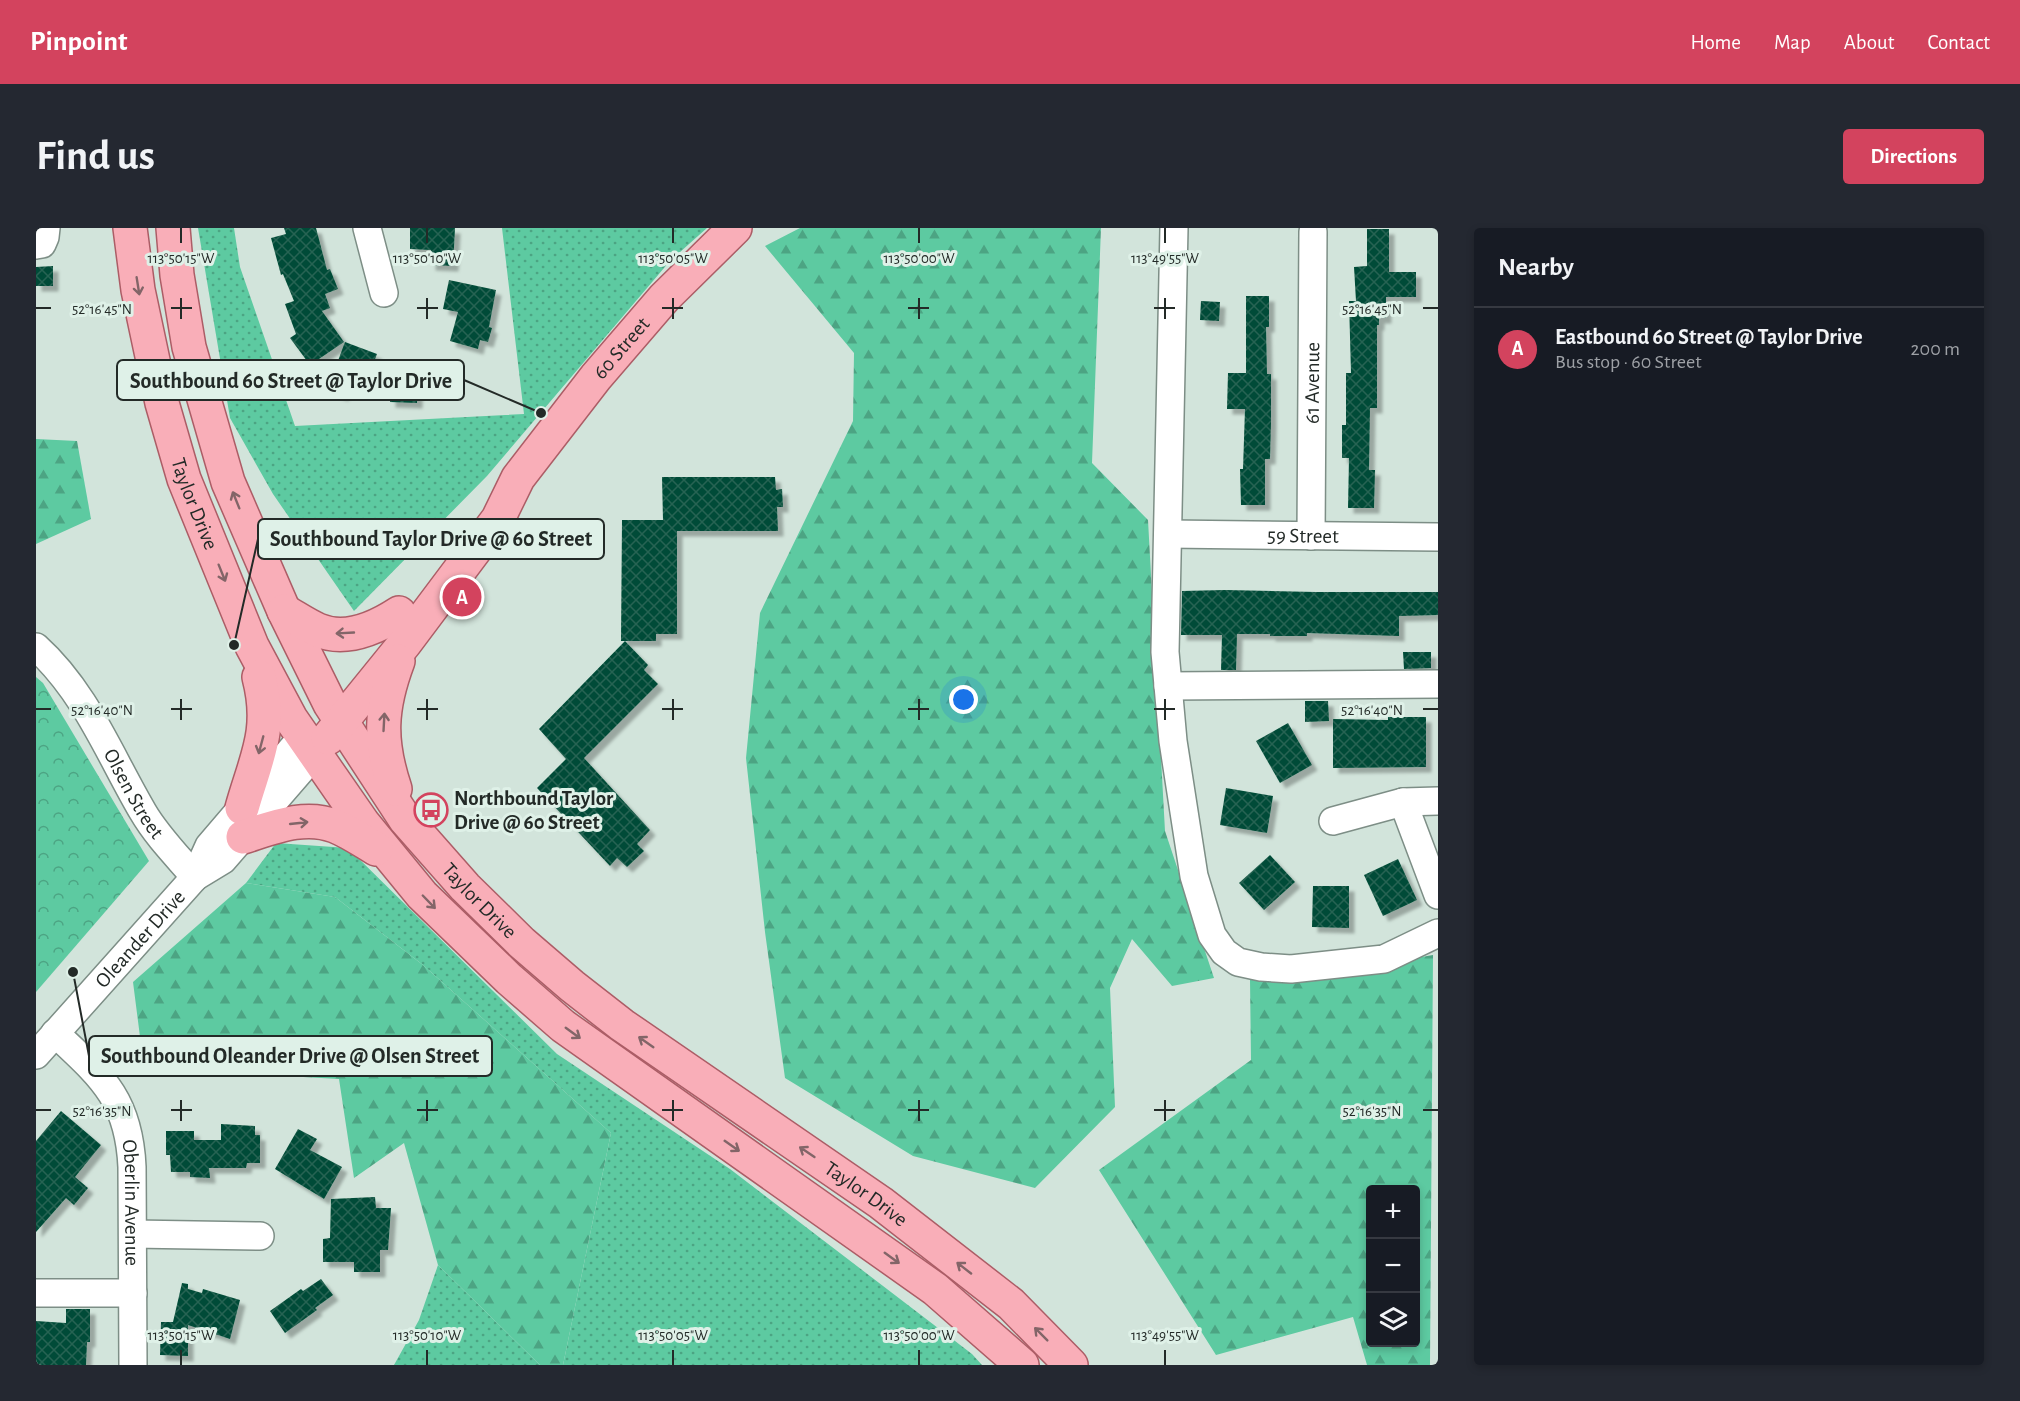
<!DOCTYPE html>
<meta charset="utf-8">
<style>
body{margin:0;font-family:"Alegreya Sans",sans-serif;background:#242831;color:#f1f3f6}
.controls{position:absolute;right:18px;bottom:18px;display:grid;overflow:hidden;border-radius:6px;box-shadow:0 3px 9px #0003}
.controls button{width:54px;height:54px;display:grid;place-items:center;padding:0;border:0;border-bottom:2px solid #363941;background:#171b24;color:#f1f3f6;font:30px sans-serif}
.you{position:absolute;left:928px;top:472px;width:21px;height:21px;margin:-15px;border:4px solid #fff;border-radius:50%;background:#1a73e8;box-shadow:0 0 0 9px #1a73e833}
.badge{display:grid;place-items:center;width:39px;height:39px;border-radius:50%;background:#d3435e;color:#fff;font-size:20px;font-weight:700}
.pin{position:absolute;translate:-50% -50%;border:3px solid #fff;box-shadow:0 2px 6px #0006}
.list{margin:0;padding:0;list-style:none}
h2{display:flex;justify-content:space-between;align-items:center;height:78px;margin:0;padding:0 24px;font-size:26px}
h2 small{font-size:20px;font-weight:400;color:#9ea1a6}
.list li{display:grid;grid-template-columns:39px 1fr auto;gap:18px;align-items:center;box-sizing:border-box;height:84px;padding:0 24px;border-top:2px solid #363941}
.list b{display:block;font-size:22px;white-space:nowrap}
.list p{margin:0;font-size:20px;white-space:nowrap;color:#9ea1a6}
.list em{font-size:20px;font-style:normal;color:#9ea1a6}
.icon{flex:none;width:33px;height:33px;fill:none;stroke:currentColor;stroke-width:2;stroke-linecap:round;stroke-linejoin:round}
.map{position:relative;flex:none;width:1402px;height:1137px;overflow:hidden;border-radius:6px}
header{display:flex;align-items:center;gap:36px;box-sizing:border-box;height:84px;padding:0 30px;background:#d3435e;color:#fff}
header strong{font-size:28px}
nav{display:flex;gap:33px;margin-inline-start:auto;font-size:21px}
.intro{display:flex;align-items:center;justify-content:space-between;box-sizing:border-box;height:144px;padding:0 36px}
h1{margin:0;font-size:42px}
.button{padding:15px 27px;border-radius:6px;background:#d3435e;color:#fff;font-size:21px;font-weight:700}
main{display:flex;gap:36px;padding:0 36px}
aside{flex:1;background:#171b24;border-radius:6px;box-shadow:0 3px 9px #0003}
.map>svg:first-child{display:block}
.grass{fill:url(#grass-dots)}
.forest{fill:url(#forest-firs);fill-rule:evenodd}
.park{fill:url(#park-crowns)}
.building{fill:url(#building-cross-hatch);filter:url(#shadow)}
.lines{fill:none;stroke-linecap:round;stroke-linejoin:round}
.minor-casing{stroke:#7d8e86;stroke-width:30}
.major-casing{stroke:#ac5d66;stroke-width:36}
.minor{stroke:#fff;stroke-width:27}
.major{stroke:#f9aeb8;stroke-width:33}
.oneway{stroke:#836568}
.ticks{fill:none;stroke:#232a27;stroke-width:2}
.labels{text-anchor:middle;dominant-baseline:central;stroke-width:6;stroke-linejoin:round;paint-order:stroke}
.street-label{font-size:21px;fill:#232a27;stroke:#dff1e8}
.poi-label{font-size:21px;font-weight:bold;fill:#232a27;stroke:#dff1e8;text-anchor:start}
.ticks-label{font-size:15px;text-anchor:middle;fill:#232a27;stroke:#dff1e8;stroke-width:6;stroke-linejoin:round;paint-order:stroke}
.leader{fill:none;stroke:#232a27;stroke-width:2}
.callout-dot{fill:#232a27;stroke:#dff1e8;stroke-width:2}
.callout{fill:#dff1e8;stroke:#232a27;stroke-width:2}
.callout-label{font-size:22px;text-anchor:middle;font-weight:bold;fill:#232a27}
</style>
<header>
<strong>Pinpoint</strong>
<nav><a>Home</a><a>Map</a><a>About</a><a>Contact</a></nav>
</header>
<div class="intro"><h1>Find us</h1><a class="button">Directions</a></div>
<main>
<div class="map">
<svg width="1402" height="1137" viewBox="0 0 1402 1137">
<defs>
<pattern id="grass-dots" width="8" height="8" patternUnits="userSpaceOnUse" patternTransform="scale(1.5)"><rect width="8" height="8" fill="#5dcaa1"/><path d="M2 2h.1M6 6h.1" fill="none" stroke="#4ca483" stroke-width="1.8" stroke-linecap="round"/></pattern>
<pattern id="forest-firs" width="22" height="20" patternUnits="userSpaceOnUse" patternTransform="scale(1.5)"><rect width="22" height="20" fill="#5dcaa1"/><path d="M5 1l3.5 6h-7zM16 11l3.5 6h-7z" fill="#4ca483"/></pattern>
<pattern id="park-crowns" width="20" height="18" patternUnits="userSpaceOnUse" patternTransform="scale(1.5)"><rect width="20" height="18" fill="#5dcaa1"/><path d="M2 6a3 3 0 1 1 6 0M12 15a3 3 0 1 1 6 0" fill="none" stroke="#4ca483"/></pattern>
<pattern id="building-cross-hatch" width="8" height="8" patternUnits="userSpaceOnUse" patternTransform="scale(1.5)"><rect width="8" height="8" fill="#034c37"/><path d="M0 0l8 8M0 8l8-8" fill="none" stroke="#286352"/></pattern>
<filter id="shadow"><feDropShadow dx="5.5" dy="5.5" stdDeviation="1.5" flood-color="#0004"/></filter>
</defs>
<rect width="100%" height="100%" fill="#d2e4db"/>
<g class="grass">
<polygon points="162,0 198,0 204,39 259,198 488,186 466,0 671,0 634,33 451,248 318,383 237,266 194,190"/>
<polygon points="240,615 312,620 521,826 694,941 936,1126 946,1137 527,1137 575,905 387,737 299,669 210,655"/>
<polygon points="402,1037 504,1137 358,1137 383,1092"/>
</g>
<g class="forest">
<polygon points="764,0 1065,0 1056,235 1112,292 1129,603 1178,750 1136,758 1096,711 1074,760 1079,879 999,960 877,928 749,850 729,704 710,530 724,385 817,193 818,125 729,18"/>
<polygon points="0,211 41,213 55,291 0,316"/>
<polygon points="210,655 299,669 387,737 575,905 527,1137 504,1137 402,1037 368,915 318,950 303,851 108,840 97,754"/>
<path d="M1397 727 1394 1137H1331L1317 1089 1180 1127 1063 942 1215 832 1214 751 1250 752ZM1334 962H1380V1114H1334Z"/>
</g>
<polygon class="park" points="0,449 7,455 113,633 0,764"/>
<g class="building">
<polygon points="248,0 280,0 291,42 294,41 302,61 289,66 294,80 286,83 308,114 274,137 254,110 260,106 249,76 258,73 247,46 245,47 235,10 250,6"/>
<polygon points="374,0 419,0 417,38 394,37 395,22 374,21"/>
<polygon points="1331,1 1353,1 1353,44 1380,44 1380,69 1350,69 1350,90 1343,90 1343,97 1341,97 1341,180 1334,180 1333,242 1339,242 1338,280 1312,280 1313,230 1306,230 1306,197 1310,197 1310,145 1315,145 1313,73 1320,73 1318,39 1331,38"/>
<polygon points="17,38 17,58 0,58 0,39"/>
<polygon points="413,52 460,62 453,99 456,100 452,114 444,112 442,121 414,113 422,84 407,81"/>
<polygon points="1210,68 1233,68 1233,99 1230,99 1231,146 1235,146 1235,194 1234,231 1229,231 1229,277 1205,277 1204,241 1207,241 1209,181 1191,181 1192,145 1210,145"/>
<polygon points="1165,73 1184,74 1183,93 1164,92"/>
<polygon points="309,114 341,126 327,163 311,157 307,168 291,162"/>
<polygon points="355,136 382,137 381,175 354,174"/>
<polygon points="626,249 739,249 740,262 746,261 747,279 741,279 742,303 641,303 641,406 620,406 620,413 589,413 612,437 608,442 622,456 548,530 614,602 601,616 608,623 591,639 581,630 574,638 501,560 530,531 503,501 589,413 585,413 586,292 627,292"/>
<polygon points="1189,362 1280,364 1402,364 1402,387 1363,388 1363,408 1271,405 1271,408 1234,408 1234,406 1201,406 1200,442 1185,442 1186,407 1145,407 1146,363"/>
<polygon points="1367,424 1395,424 1395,440 1368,441"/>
<polygon points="1269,473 1292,473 1293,493 1269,494"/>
<polygon points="1352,489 1390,489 1390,539 1297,540 1297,491 1352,492"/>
<polygon points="1252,495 1276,537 1244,555 1220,513"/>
<polygon points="1190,560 1237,568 1231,605 1184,597"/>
<polygon points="1234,627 1259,654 1228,682 1203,655"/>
<polygon points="1362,631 1381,672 1347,688 1328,647"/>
<polygon points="1277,658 1313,658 1313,700 1276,699"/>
<polygon points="25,883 65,917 39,949 52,960 38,977 30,970 0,1004 0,913"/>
<polygon points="185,896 219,898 219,907 224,907 224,935 211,935 210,940 173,940 174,950 154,949 154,944 135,944 134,927 130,927 130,903 158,903 158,912 185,912"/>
<polygon points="262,901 281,911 274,922 306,939 288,971 239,941"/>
<polygon points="339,969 340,980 355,980 352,1022 344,1022 344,1044 318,1044 318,1034 287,1034 287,1011 294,1010 295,971"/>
<polygon points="285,1051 297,1067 279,1080 281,1082 249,1105 234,1083 265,1061 267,1063"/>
<polygon points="146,1055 152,1056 152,1061 166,1065 167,1061 204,1072 194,1111 152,1097 152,1128 124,1127 125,1094 137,1094"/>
<polygon points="30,1081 54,1081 54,1114 51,1114 50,1137 0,1137 0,1093 30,1095"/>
</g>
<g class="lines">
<defs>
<g id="minor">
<polyline points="331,0 348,65"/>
<polyline points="1138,0 1129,424 1137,513 1158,648 1176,707 1188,724 1202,734 1225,739 1255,741 1348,731 1402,705"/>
<polyline points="0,17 6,16 9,9 10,0"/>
<path id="s1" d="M1132 306 1402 309"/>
<path id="s2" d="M1275 308 1277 4"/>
<path id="s3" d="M0 419C50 464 74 528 107 584 121 608 141 628 159 649"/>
<polyline points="1132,458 1402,456"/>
<polyline points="1367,574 1402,667"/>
<polyline points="1297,593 1367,574 1402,573"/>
<polyline points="159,649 173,618 267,508"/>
<path id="s4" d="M19 805C66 849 93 871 96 939L97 1137"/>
<path id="s5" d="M0 827 159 649 187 632 279 526"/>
<polyline points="97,1006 224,1008"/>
<polyline points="0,1065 97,1065"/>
</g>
<g id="major">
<path id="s6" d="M94 0 102 62 126 175 148 251 216 418 255 491 327 595 386 667 473 751 527 798 899 1061 986 1137"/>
<path id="s7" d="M137 0 141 47 153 119 192 254 248 383 294 476 369 591 429 659 486 715 536 758 586 797 845 975 975 1076 1035 1137"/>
<path d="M248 383C259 389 270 397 282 402 310 414 340 400 363 385"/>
<path id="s8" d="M292 510 369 415 462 291 482 250 560 149 628 70 699 0"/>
<path d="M359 561C343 513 344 481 362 433"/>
<path d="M206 580C220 530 237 503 223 449"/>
<path d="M207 609C236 600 268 586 299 598 314 604 327 613 340 621"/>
</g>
</defs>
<use href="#minor" class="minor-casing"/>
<use href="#major" class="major-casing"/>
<use href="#minor" class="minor"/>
<use href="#major" class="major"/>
</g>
<defs><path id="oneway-shaft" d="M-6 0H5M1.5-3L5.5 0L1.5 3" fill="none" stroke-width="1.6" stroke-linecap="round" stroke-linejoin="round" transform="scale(1.5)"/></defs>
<g class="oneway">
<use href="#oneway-shaft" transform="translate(102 58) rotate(81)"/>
<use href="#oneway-shaft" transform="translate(200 272) rotate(-112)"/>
<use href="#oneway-shaft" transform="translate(186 345) rotate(68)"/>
<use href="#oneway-shaft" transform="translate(309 405) rotate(177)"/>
<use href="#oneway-shaft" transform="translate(348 494) rotate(-87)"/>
<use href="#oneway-shaft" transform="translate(225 517) rotate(105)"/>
<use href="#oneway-shaft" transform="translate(263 595) rotate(-6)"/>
<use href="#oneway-shaft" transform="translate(393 674) rotate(46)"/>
<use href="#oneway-shaft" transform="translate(537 805) rotate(36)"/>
<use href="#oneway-shaft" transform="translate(610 814) rotate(-145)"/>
<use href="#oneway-shaft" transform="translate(696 918) rotate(35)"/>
<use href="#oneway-shaft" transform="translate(771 924) rotate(-146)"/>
<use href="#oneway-shaft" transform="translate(856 1030) rotate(36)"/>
<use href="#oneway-shaft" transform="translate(928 1040) rotate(-142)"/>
<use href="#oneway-shaft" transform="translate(1005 1106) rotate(-135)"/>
</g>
<path class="ticks" d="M145 0V15M391 0V15M637 0V15M883 0V15M1129 0V15M145 70V91M391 70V91M637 70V91M883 70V91M1129 70V91M0 80H15M135 80H156M381 80H402M626 80H647M872 80H893M1118 80H1139M1387 80H1402M145 471V492M391 471V492M637 471V492M883 471V492M1129 471V492M0 481H15M135 481H156M381 481H402M626 481H647M872 481H893M1118 481H1139M1387 481H1402M145 872V893M391 872V893M637 872V893M883 872V893M1129 872V893M0 882H15M135 882H156M381 882H402M626 882H647M872 882H893M1118 882H1139M1387 882H1402M145 1122V1137M391 1122V1137M637 1122V1137M883 1122V1137M1129 1122V1137"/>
<defs>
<symbol id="bus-ring" viewBox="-11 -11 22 22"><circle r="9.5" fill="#dff1e8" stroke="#d3435e" stroke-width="1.5"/><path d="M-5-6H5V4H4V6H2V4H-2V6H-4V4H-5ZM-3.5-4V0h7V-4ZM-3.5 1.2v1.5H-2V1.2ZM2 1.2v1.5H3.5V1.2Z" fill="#d3435e"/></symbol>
</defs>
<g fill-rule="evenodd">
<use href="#bus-ring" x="376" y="563" width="38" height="38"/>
</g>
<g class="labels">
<g class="street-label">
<text stroke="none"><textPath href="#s8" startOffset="489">60 Street</textPath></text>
<text stroke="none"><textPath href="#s2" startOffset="153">61 Avenue</textPath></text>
<text stroke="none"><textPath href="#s6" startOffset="284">Taylor Drive</textPath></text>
<text stroke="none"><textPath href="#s1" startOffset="135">59 Street</textPath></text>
<text stroke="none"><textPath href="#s3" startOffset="177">Olsen Street</textPath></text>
<text stroke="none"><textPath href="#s7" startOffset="753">Taylor Drive</textPath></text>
<text stroke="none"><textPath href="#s5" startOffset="156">Oleander Drive</textPath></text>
<text stroke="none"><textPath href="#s7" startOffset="1239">Taylor Drive</textPath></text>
<text stroke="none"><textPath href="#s4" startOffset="196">Oberlin Avenue</textPath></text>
</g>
<g class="poi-label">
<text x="418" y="570">Northbound Taylor<tspan x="418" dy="24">Drive @ 60 Street</tspan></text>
</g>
</g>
<g class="ticks-label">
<text x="145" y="35">113°50'15"W</text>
<text x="391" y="35">113°50'10"W</text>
<text x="637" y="35">113°50'05"W</text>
<text x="883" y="35">113°50'00"W</text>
<text x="1129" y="35">113°49'55"W</text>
<text x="66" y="86">52°16'45"N</text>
<text x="1336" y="86">52°16'45"N</text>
<text x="66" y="487">52°16'40"N</text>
<text x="1336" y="487">52°16'40"N</text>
<text x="66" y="888">52°16'35"N</text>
<text x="1336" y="888">52°16'35"N</text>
<text x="145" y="1112">113°50'15"W</text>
<text x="391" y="1112">113°50'10"W</text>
<text x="637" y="1112">113°50'05"W</text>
<text x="883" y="1112">113°50'00"W</text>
<text x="1129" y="1112">113°49'55"W</text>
</g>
<path class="leader" d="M505 185L428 152M198 417L222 311M37 744L53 828"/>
<g class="callout-dot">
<circle cx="505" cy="185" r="6"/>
<circle cx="198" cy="417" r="6"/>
<circle cx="37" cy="744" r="6"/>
</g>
<g class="callout">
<rect x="81" y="132" width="347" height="40" rx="6"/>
<rect x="222" y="291" width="346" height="40" rx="6"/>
<rect x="53" y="808" width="403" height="40" rx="6"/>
</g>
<g class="callout-label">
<text x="255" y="160">Southbound 60 Street @ Taylor Drive</text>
<text x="395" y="318">Southbound Taylor Drive @ 60 Street</text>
<text x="254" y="835">Southbound Oleander Drive @ Olsen Street</text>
</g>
</svg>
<div class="controls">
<button>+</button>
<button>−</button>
<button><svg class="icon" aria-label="layers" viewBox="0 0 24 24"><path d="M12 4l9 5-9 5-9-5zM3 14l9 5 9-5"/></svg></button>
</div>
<div class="you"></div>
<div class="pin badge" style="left:426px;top:369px">A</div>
</div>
<aside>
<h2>Nearby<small></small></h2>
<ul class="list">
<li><span class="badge">A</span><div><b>Eastbound 60 Street @ Taylor Drive</b><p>Bus stop · 60 Street</p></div><em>200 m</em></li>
</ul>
</aside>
</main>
